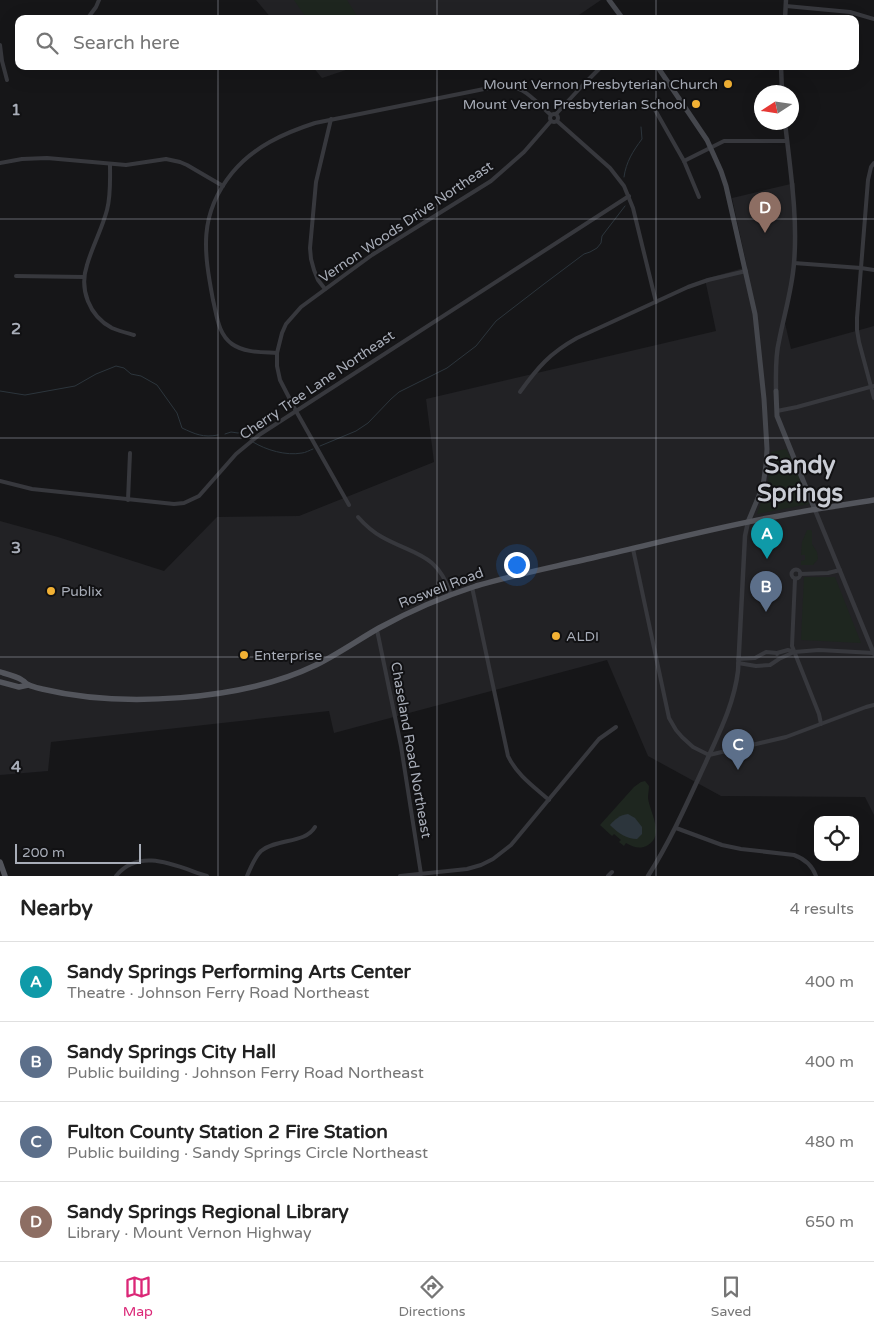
<!DOCTYPE html>
<meta charset="utf-8">
<style>
body{margin:0;font-family:"Varela Round",sans-serif;background:#f2f2f2;color:#222}
.controls{position:absolute;right:15px;bottom:15px;display:grid;overflow:hidden;border-radius:10px;box-shadow:0 5px 20px #0002}
.controls button{width:45px;height:45px;display:grid;place-items:center;padding:0;border:0;border-bottom:1px solid #e0e0e0;background:#fff;color:#222;font:25px sans-serif}
.compass{position:absolute;left:754px;top:85px;width:45px;height:45px;border-radius:50%;background:#fff;box-shadow:0 5px 20px #0002;rotate:258deg}
.scale{position:absolute;left:15px;bottom:12px;width:126px;box-sizing:border-box;padding-left:5px;border:2px solid #a8adb8;border-top:0;font-size:14px;line-height:18px;white-space:nowrap;color:#a8adb8;-webkit-text-stroke:4px #111113;paint-order:stroke}
.you{position:absolute;left:516px;top:564px;width:18px;height:18px;margin:-12px;border:4px solid #fff;border-radius:50%;background:#1a73e8;box-shadow:0 0 0 8px #1a73e833}
.badge{display:grid;place-items:center;width:32px;height:32px;border-radius:50%;background:#db2777;color:#fff;font-size:16px;font-weight:700}
.pin{position:absolute;translate:-50% -41px;filter:drop-shadow(0 1px 2px #0008)}
.pin::after{content:'';position:absolute;top:26px;width:18px;height:15px;background:inherit;clip-path:polygon(0 0,100% 0,50% 100%)}
.list{margin:0;padding:0;list-style:none}
h2{display:flex;justify-content:space-between;align-items:center;height:65px;margin:0;padding:0 20px;font-size:21px}
h2 small{font-size:16px;font-weight:400;color:#767676}
.list li{display:grid;grid-template-columns:32px 1fr auto;gap:15px;align-items:center;box-sizing:border-box;height:80px;padding:0 20px;border-top:1px solid #e0e0e0}
.list b{display:block;font-size:19px;white-space:nowrap}
.list p{margin:0;font-size:16px;white-space:nowrap;color:#767676}
.list em{font-size:16px;font-style:normal;color:#767676}
.icon{flex:none;width:28px;height:28px;fill:none;stroke:currentColor;stroke-width:2;stroke-linecap:round;stroke-linejoin:round}
.map{position:relative;flex:none;width:874px;height:876px;overflow:hidden}
.search{position:absolute;background:#fff;box-shadow:0 5px 20px #0002;left:15px;right:15px;top:15px;height:55px;display:flex;align-items:center;gap:12px;box-sizing:border-box;padding:0 18px;border-radius:10px;color:#767676;font-size:19px}
.sheet{height:385px;background:#fff}
nav{display:flex;justify-content:space-around;align-items:center;box-sizing:border-box;height:70px;border-top:1px solid #e0e0e0;background:#fff;font-size:14px;color:#767676}
nav a{display:grid;justify-items:center;gap:2px}
nav .on{color:#db2777}
.map>svg:first-child{display:block}
.built{fill:#222225}
.green{fill:#1e261f}
.water{fill:#2c353c}
.lines{fill:none;stroke-linecap:round;stroke-linejoin:round}
.stream{stroke:#2c353c;stroke-width:1}
.minor{stroke:#37383d;stroke-width:4}
.tertiary{stroke:#37383d;stroke-width:4.5}
.secondary{stroke:#45474d;stroke-width:5}
.primary{stroke:#53555c;stroke-width:5.5}
.grid{fill:none;stroke:#a8adb8;stroke-width:1;stroke-opacity:0.55}
.poi-dot{fill:#f2b134;stroke:#111113;stroke-width:2}
.labels{text-anchor:middle;dominant-baseline:central;stroke-width:4;stroke-linejoin:round;paint-order:stroke}
.poi-label{font-size:14px;fill:#a8adb8;stroke:#111113;text-anchor:start}
.street-label{font-size:14px;fill:#a8adb8;stroke:#111113}
.town-label{font-size:24px;font-weight:bold;fill:#c9ccd4;stroke:#111113}
.grid-label{font-size:16px;text-anchor:middle;font-weight:bold;fill:#a8adb8;stroke:#111113;stroke-width:4;stroke-linejoin:round;paint-order:stroke}
</style>
<div class="map">
<svg width="874" height="876" viewBox="0 0 874 876">
<rect width="100%" height="100%" fill="#161618"/>
<g class="built">
<polygon points="256,0 601,0 573,19 272,19"/>
<polygon points="312,66 358,66 322,78"/>
<polygon points="795,183 795,269 784,319 791,349 874,326 874,815 865,797 721,796 648,756 607,660 334,733 329,711 51,742 48,771 0,775 0,521 58,537 164,571 217,517 299,516 434,462 426,399 716,331 705,279 747,267 732,198"/>
</g>
<g class="green">
<polygon points="294,0 347,0 359,19 307,19"/>
<polygon points="786,449 795,466 809,504 757,514 768,483 771,452"/>
<polygon points="807,530 811,530 812,532 812,544 817,552 818,559 813,565 801,565 801,561 805,560 805,555 801,555 802,542"/>
<polygon points="804,577 835,577 861,643 801,640"/>
<path d="M645 781 649 786C649 790 648 794 648 798 650 813 665 835 648 845 640 850 633 847 626 843L624 846 619 842 621 840 614 834 612 836 600 825 634 787 641 782Z"/>
</g>
<path class="water" d="M628 814 635 818 642 827V834L637 839C627 839 618 833 611 826L610 825C615 819 620 815 628 814Z"/>
<g class="lines">
<g class="stream">
<path d="M624 177C626 162 633 151 642 139L641 127"/>
<path d="M0 391 25 395 75 386 96 374 116 366 124 368 131 374 141 376 157 385 177 413 182 428C195 434 203 438 218 435"/>
<polyline points="225,434 231,432 238,433 242,432 250,438"/>
<path d="M253 442C266 450 286 456 302 453 305 453 310 450 313 449"/>
<polyline points="320,446 356,431 368,423 391,399 399,392 447,368 476,346 496,321 544,284 584,254 590,252 597,248 601,243 602,236 625,206"/>
</g>
<g class="minor">
<polyline points="786,6 850,12 874,19"/>
<polyline points="74,19 83,17 87,18"/>
<polyline points="87,19 96,7 99,0"/>
<polyline points="0,45 2,61 7,80"/>
<polyline points="654,108 684,161 699,197"/>
<circle cx="554" cy="118" r="4"/>
<polyline points="556,114 582,86 602,66"/>
<polyline points="557,121 610,168 624,186 633,208 656,302"/>
<polyline points="684,161 724,141 787,141"/>
<polyline points="0,163 22,159 47,158 126,165 166,159 180,162 187,165 223,186"/>
<polyline points="874,163 871,167 868,180 857,318 857,330 859,342 874,398"/>
<path d="M110 164C110 179 111 195 107 210 102 229 92 247 87 265 79 289 89 316 112 328 119 331 127 333 134 335"/>
<polyline points="794,263 861,268 874,270"/>
<polyline points="16,276 84,277"/>
<polyline points="325,289 318,280 314,270 311,259 310,248 316,182 331,119"/>
<path d="M277 353C262 352 245 353 232 344 218 334 217 316 213 300 204 252 198 215 232 173 253 147 284 133 315 123L499 86C522 83 534 100 551 115"/>
<path d="M520 392C538 367 550 353 577 338L688 287 708 280 746 271"/>
<polyline points="777,411 797,407 874,386"/>
<polyline points="0,481 32,489 174,504 184,503 199,496 236,454 259,435 629,196"/>
<polyline points="128,500 130,453"/>
<polyline points="349,505 296,411 280,380 277,366 277,353 282,333 286,324 301,307 372,255 491,181 524,152 551,121"/>
<path d="M358 517C365 525 373 532 382 537 414 555 438 553 451 595"/>
<polyline points="633,549 669,718 676,730 682,737 693,747 709,755 786,737 866,707 874,705"/>
<circle cx="796" cy="574" r="4.5"/>
<polyline points="800,574 828,573 840,570"/>
<polyline points="795,579 792,646 819,714 821,724"/>
<path d="M472 587 508 756C517 775 533 786 549 800"/>
<polyline points="377,630 401,746 421,874"/>
<polyline points="777,653 788,650 794,652 819,650 874,653"/>
<polyline points="738,659 755,658 766,652 777,653 777,654"/>
<polyline points="738,663 756,666 770,665 779,659 794,652"/>
<path d="M676 828 722 845 741 849 794 855C805 859 812 865 816 876"/>
<path d="M116 876C140 846 178 867 207 876"/>
<path d="M247 876C251 867 254 858 261 851 277 838 305 844 315 827"/>
<polyline points="400,876 467,869 481,865 493,859 511,845 599,739 616,727"/>
<polyline points="608,876 612,872"/>
</g>
<g class="tertiary">
<polyline points="785,19 786,0"/>
<polyline points="781,66 782,92"/>
<path d="M776 391C776 374 775 357 779 341 784 315 792 290 794 263 798 216 790 169 785 122"/>
<polyline points="815,510 874,654"/>
<path d="M648 876C671 840 688 801 706 762 719 733 734 704 738 671L745 536 748 522"/>
</g>
<g class="secondary">
<polyline points="609,0 623,19"/>
<polyline points="657,66 707,140 721,171 726,186 755,314 764,399 767,449 766,464 763,486 748,522"/>
<polyline points="776,391 777,416 815,510"/>
</g>
<g class="primary">
<path d="M0 672C7 674 16 676 22 680 27 683 23 682 29 685 33 687 38 688 42 689 121 708 242 701 316 665 338 654 358 640 379 628 410 611 442 597 476 586 517 574 559 566 600 556 661 542 722 526 784 515 814 509 844 505 874 500"/>
<polyline points="0,682 19,687 28,685"/>
<polyline points="0,862 5,876"/>
</g>
</g>
<path class="grid" d="M218 0V19M437 0V19M656 0V19M218 66V876M437 66V876M656 66V876M0 219H874M0 438H874M0 657H874"/>
<g class="poi-dot">
<circle cx="728" cy="84" r="5"/>
<circle cx="696" cy="104" r="5"/>
<circle cx="51" cy="591" r="5"/>
<circle cx="556" cy="636" r="5"/>
<circle cx="244" cy="655" r="5"/>
</g>
<g class="labels">
<g class="poi-label">
<text x="718" y="84" text-anchor="end">Mount Vernon Presbyterian Church</text>
<text x="686" y="104" text-anchor="end">Mount Veron Presbyterian School</text>
<text x="61" y="591">Publix</text>
<text x="566" y="636">ALDI</text>
<text x="254" y="655">Enterprise</text>
</g>
<g class="street-label">
<text transform="translate(406 222) rotate(-34)">Vernon Woods Drive Northeast</text>
<text transform="translate(317 385) rotate(-34)">Cherry Tree Lane Northeast</text>
<text transform="translate(441 588) rotate(-21)">Roswell Road</text>
<text transform="translate(411 750) rotate(80)">Chaseland Road Northeast</text>
</g>
<g class="town-label">
<text x="800" y="465">Sandy<tspan x="800" dy="28">Springs</tspan></text>
</g>
</g>
<g class="grid-label">
<text x="16" y="115">1</text>
<text x="16" y="334">2</text>
<text x="16" y="553">3</text>
<text x="16" y="772">4</text>
</g>
</svg>
<div class="controls">
<button><svg class="icon" aria-label="locate" viewBox="0 0 24 24"><circle cx="12" cy="12" r="6"/><path d="M12 2v4M12 18v4M2 12h4M18 12h4"/></svg></button>
</div>
<svg class="compass" viewBox="-18 -18 36 36"><path d="M0-13l5 13h-10z" fill="#e53935"/><path d="M0 13l5-13h-10z" fill="#767676"/></svg>
<div class="scale">200 m</div>
<div class="you"></div>
<div class="pin badge" style="left:767px;top:559px;background:#0f9aa8">A</div>
<div class="pin badge" style="left:766px;top:612px;background:#5c6f8a">B</div>
<div class="pin badge" style="left:738px;top:770px;background:#5c6f8a">C</div>
<div class="pin badge" style="left:765px;top:233px;background:#8d6e63">D</div>
<div class="search"><svg class="icon" aria-label="search" viewBox="0 0 24 24"><circle cx="10" cy="10" r="6"/><path d="M15 15l6 6"/></svg>Search here</div>
</div>
<section class="sheet">
<h2>Nearby<small>4 results</small></h2>
<ul class="list">
<li><span class="badge" style="background:#0f9aa8">A</span><div><b>Sandy Springs Performing Arts Center</b><p>Theatre · Johnson Ferry Road Northeast</p></div><em>400 m</em></li>
<li><span class="badge" style="background:#5c6f8a">B</span><div><b>Sandy Springs City Hall</b><p>Public building · Johnson Ferry Road Northeast</p></div><em>400 m</em></li>
<li><span class="badge" style="background:#5c6f8a">C</span><div><b>Fulton County Station 2 Fire Station</b><p>Public building · Sandy Springs Circle Northeast</p></div><em>480 m</em></li>
<li><span class="badge" style="background:#8d6e63">D</span><div><b>Sandy Springs Regional Library</b><p>Library · Mount Vernon Highway</p></div><em>650 m</em></li>
</ul>
</section>
<nav>
<a class="on"><svg class="icon" aria-label="map" viewBox="0 0 24 24"><path d="M3 6l6-2 6 2 6-2v14l-6 2-6-2-6 2zM9 4v14M15 6v14"/></svg>Map</a>
<a><svg class="icon" aria-label="directions" viewBox="0 0 24 24"><path d="M12 3l9 9-9 9-9-9zM9 14v-3h6M13 9l2 2-2 2"/></svg>Directions</a>
<a><svg class="icon" aria-label="saved" viewBox="0 0 24 24"><path d="M7 4h10v16l-5-4-5 4z"/></svg>Saved</a>
</nav>
